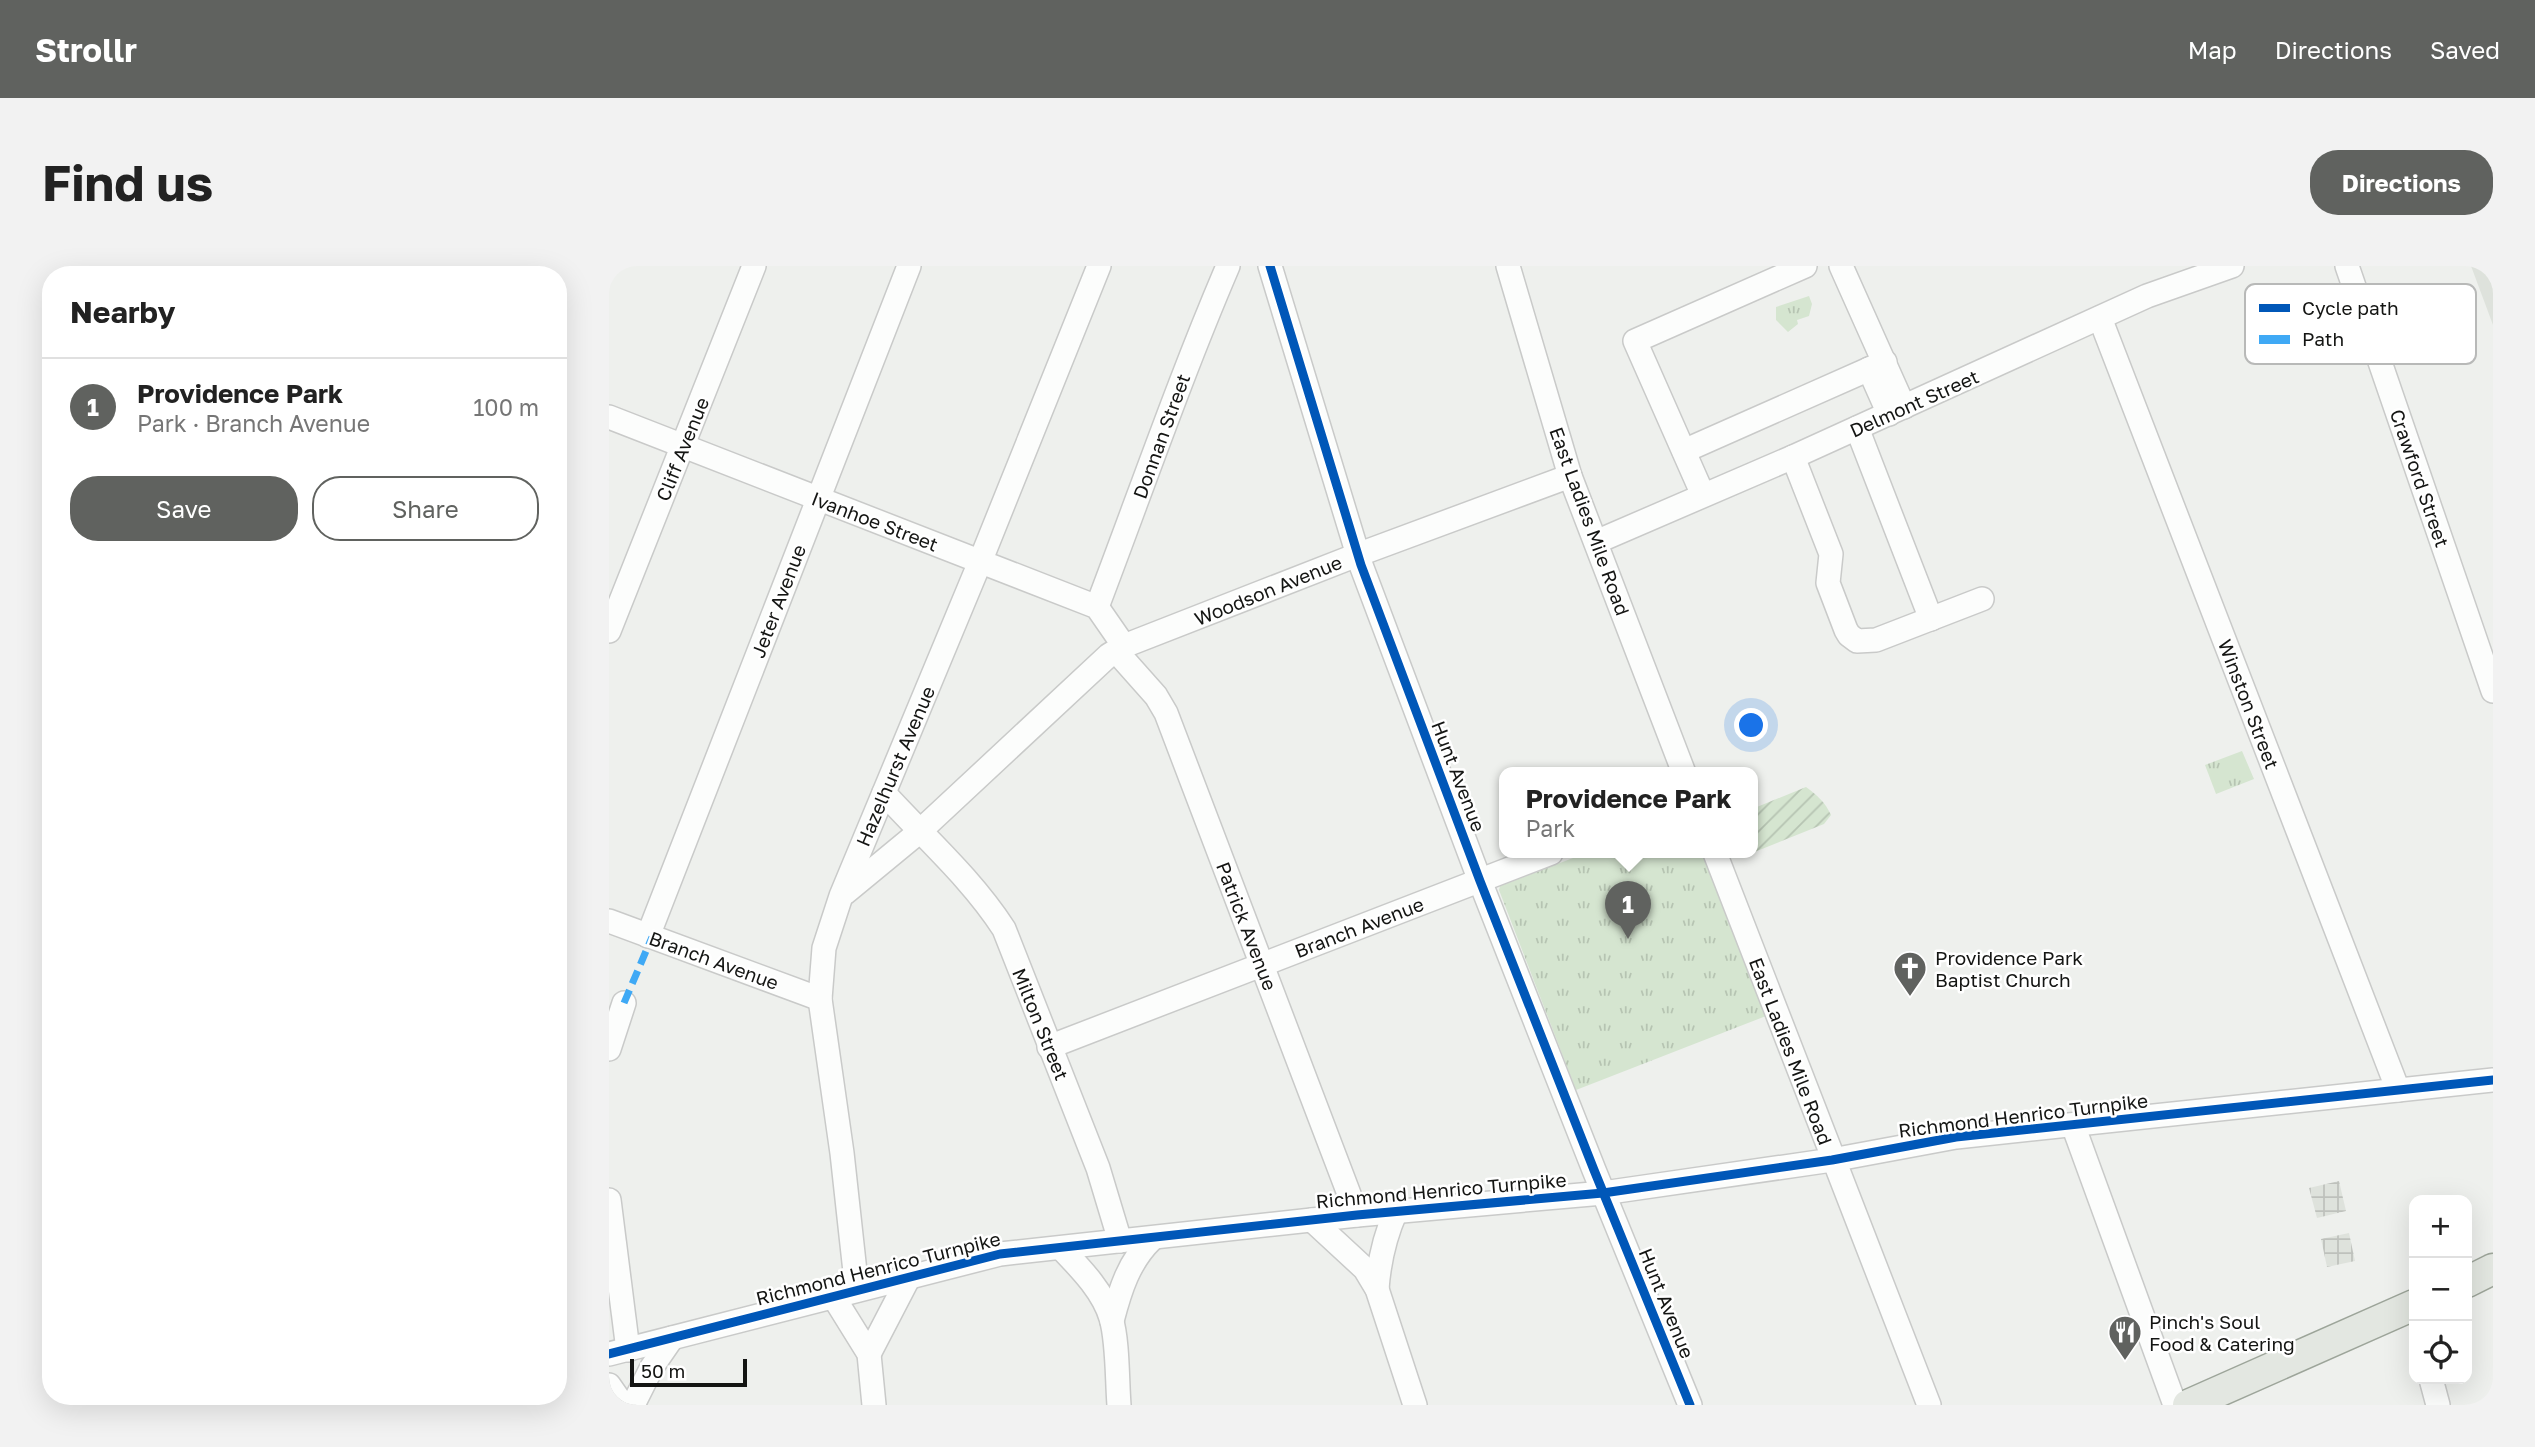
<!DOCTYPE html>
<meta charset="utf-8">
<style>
body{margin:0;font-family:"Golos Text",sans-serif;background:#f2f2f2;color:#222}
.controls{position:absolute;right:21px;bottom:21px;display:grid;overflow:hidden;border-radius:14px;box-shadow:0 7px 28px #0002}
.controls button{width:63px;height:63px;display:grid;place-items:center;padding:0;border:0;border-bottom:2px solid #e0e0e0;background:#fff;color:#222;font:35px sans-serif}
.scale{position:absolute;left:21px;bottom:18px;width:117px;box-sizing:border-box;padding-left:7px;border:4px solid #141513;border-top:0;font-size:19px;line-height:24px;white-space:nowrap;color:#141513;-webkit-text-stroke:5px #fff;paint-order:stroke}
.you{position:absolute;left:1143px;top:460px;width:24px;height:24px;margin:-18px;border:5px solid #fff;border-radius:50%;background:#1a73e8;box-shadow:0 0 0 10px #1a73e833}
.badge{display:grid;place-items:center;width:46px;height:46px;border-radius:50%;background:#60625f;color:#fff;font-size:23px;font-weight:700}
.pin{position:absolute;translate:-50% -58px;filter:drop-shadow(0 2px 4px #0008)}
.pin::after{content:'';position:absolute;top:37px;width:24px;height:21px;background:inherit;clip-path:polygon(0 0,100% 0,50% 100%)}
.popup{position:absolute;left:890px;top:501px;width:259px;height:91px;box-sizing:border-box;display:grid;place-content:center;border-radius:14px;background:#fff;filter:drop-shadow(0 2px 5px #0005);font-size:23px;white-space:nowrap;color:#767676}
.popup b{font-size:26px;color:#222}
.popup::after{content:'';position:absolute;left:50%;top:100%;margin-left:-14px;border:14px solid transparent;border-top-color:#fff}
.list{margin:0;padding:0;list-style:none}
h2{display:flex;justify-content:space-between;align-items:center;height:91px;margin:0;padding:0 28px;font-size:30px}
h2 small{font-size:23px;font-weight:400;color:#767676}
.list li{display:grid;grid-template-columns:46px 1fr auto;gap:21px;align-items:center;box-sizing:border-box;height:98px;padding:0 28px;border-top:2px solid #e0e0e0}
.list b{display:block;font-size:26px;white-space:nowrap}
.list p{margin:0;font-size:23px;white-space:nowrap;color:#767676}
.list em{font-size:23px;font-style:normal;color:#767676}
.actions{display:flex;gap:14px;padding:21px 28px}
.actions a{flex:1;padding:16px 0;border:2px solid #60625f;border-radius:28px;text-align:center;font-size:24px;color:#60625f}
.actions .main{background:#60625f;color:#fff}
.icon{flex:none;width:38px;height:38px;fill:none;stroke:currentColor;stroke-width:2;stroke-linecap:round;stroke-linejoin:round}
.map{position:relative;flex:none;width:1884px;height:1139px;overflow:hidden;border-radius:28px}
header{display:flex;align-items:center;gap:42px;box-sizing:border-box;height:98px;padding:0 35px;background:#60625f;color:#fff}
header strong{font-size:33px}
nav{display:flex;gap:38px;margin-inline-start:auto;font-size:24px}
.intro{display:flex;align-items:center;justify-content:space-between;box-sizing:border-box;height:168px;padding:0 42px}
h1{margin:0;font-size:49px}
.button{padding:18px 32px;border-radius:28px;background:#60625f;color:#fff;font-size:24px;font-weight:700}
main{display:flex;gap:42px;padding:0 42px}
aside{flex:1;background:#fff;border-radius:28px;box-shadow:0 7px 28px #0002}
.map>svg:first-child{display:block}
.built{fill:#dee2dc}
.industrial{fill:url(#industrial-grid)}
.park{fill:url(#park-tufts)}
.garden{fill:url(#garden-furrows)}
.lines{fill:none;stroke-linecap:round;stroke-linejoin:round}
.minor-casing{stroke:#c9cac9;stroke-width:26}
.major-casing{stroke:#9da59a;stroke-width:33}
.minor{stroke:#fcfdfc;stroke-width:23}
.major{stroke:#e3e7e1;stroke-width:30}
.quiet{stroke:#3fa9f5;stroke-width:7;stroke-dasharray:14 7;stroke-linecap:butt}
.cycleway-casing{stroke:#fff;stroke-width:13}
.cycleway{stroke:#0057b8;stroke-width:9}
.labels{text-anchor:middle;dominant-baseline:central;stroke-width:5;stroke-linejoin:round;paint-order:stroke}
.street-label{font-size:19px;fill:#141513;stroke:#fff}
.poi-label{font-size:19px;fill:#141513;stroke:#fff;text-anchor:start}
.key{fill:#fff;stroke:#b8b9b8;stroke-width:2}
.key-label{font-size:19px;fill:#141513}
</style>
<header>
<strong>Strollr</strong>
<nav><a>Map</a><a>Directions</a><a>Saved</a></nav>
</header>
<div class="intro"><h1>Find us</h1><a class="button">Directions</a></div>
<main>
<aside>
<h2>Nearby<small></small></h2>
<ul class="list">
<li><span class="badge">1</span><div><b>Providence Park</b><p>Park · Branch Avenue</p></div><em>100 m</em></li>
</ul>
<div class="actions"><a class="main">Save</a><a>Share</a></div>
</aside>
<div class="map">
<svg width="1884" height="1139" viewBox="0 0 1884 1139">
<defs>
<pattern id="industrial-grid" width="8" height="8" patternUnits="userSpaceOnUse" patternTransform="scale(1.75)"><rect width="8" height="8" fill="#dee2dc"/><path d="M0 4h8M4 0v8" fill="none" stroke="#bec1bc"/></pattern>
<pattern id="park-tufts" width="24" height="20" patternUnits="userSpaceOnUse" patternTransform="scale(1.75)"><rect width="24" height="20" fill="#d5e5d0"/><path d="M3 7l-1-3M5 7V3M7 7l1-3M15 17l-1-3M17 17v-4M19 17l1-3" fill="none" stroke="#b6c4b2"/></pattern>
<pattern id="garden-furrows" width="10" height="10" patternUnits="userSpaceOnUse" patternTransform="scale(1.75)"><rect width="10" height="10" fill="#d5e5d0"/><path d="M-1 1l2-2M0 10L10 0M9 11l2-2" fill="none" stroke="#b6c4b2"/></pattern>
</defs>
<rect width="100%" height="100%" fill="#eef0ed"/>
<polygon class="built" points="1862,0 1884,0 1884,59"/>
<g class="industrial">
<polygon points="1730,915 1737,945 1708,952 1700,922"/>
<polygon points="1740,967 1746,995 1718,1001 1712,973"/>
</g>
<g class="park">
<polygon points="1200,30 1203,38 1200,50 1188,54 1189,58 1179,66 1167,54 1167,41"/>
<polygon points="1633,485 1645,513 1607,528 1596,499"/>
<polygon points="977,587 1095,587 1157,750 967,824 890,624 891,620"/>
</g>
<path class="garden" d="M1197 521C1208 529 1216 536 1222 549L1215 558 1143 587V543Z"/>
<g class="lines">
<defs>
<g id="minor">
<polyline points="661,0 752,299 871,615 985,904 1081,1139"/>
<polyline points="899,0 961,210 1075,507"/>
<polyline points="1232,0 1295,141"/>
<polyline points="1738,0 1884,425"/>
<polyline points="1491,52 1789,824"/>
<polyline points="1260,103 1280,148"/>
<polyline points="0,151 488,341 515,380"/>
<polyline points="1248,162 1322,353"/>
<polyline points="1075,185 1276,96"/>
<polyline points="1184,191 1222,288 1219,317 1237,364 1240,369 1248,375 1267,374 1373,333"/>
<polyline points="1094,229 1026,75 1196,0"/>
<polyline points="987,276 1184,191 1538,30 1623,0"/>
<path d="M488 341C531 228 571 112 619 0"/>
<polyline points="0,365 145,0"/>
<polyline points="507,385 547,430 557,447 748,949"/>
<path d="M275 527C316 572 362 612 395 663L489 902 511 975"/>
<polyline points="1106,587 1320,1139"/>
<polyline points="236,627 310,566 500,389 515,380 748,289 961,210"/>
<polyline points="0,655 211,733"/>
<polyline points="39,670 300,0"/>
<polyline points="440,781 942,587"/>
<polyline points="0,783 15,737"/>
<polyline points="1464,859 1566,1139"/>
<polyline points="0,934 19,1084"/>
<polyline points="703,954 756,1003 768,1023 806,1139"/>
<path d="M452 982C471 1002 494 1025 502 1052 509 1075 508 1114 510 1139"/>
<path d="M768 1023C770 995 775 972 787 945"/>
<polyline points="248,1024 233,887 211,733 215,682 232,630 371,296 490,0"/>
<polyline points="224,1030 260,1088 265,1139"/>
<path d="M503 1055C511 1024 520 995 543 973"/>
<polyline points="0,1088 391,988 748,949 994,927 1223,894 1347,871 1884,814"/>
<polyline points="260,1088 300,1011"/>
<polyline points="1822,1113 1829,1139"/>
<polyline points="0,1119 14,1139"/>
<polyline points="24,1139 43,1101 63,1072"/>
</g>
<g id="major">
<polyline points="1858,1016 1884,1003"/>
<polyline points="1579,1139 1805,1039"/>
</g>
</defs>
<use href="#minor" class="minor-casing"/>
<use href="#major" class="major-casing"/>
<use href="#minor" class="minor"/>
<use href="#major" class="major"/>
<polyline class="quiet" points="15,737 43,671"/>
<defs>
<g id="cycleway">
<polyline points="661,0 752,299 871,615 985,904 1081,1139"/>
<polyline points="0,1088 391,988 748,949 994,927 1223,894 1347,871 1884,814"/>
</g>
</defs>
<use href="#cycleway" class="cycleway-casing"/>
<use href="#cycleway" class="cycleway"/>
</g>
<defs>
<symbol id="church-pin" viewBox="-11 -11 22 30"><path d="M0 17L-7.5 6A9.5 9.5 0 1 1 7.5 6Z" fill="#60625f" stroke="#fff"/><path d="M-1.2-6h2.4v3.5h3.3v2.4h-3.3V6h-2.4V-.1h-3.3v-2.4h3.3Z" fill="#fff"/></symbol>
<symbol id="restaurant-pin" viewBox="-11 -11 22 30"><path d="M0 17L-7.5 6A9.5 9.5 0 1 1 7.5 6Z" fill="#60625f" stroke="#fff"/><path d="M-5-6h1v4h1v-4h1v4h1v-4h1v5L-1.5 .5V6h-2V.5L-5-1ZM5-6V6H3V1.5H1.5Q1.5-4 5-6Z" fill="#fff"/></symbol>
</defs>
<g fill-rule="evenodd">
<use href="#church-pin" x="1282" y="683" width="38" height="52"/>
<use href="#restaurant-pin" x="1497" y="1047" width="38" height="52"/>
</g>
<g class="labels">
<g class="street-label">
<text transform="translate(1305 137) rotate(-24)">Delmont Street</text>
<text transform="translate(552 170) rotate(-70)">Donnan Street</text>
<text transform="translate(73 183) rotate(-68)">Cliff Avenue</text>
<text transform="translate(1811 212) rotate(71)">Crawford Street</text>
<text transform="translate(266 255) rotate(21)">Ivanhoe Street</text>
<text transform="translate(981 255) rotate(70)">East Ladies Mile Road</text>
<text transform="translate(659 324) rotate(-22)">Woodson Avenue</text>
<text transform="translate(169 335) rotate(-69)">Jeter Avenue</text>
<text transform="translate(1640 438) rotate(69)">Winston Street</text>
<text transform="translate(286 500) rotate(-67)">Hazelhurst Avenue</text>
<text transform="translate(850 510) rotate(69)">Hunt Avenue</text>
<text transform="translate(638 660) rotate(69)">Patrick Avenue</text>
<text transform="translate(750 661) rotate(-21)">Branch Avenue</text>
<text transform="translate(105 694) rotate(20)">Branch Avenue</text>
<text transform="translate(432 758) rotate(68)">Milton Street</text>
<text transform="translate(1182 785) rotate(69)">East Ladies Mile Road</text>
<text transform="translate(1414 849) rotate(-7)">Richmond Henrico Turnpike</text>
<text transform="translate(832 924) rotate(-5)">Richmond Henrico Turnpike</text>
<text transform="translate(269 1002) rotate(-14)">Richmond Henrico Turnpike</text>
<text transform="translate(1058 1037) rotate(68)">Hunt Avenue</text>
</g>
<g class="poi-label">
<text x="1326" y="691">Providence Park<tspan x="1326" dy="22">Baptist Church</tspan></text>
<text x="1540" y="1055">Pinch's Soul<tspan x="1540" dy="22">Food &amp; Catering</tspan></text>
</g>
</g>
<rect x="1636" y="18" width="231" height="80" rx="10" class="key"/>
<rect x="1650" y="38" width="31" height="8" fill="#0057b8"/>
<rect x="1650" y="69" width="31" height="9" fill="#3fa9f5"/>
<g class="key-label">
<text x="1693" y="49">Cycle path</text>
<text x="1693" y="80">Path</text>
</g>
</svg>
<div class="controls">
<button>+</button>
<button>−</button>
<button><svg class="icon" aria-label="locate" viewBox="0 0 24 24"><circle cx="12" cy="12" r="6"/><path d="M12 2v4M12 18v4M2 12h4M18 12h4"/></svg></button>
</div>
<div class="scale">50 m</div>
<div class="you"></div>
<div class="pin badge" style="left:1019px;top:673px">1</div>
<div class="popup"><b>Providence Park</b>Park</div>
</div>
</main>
